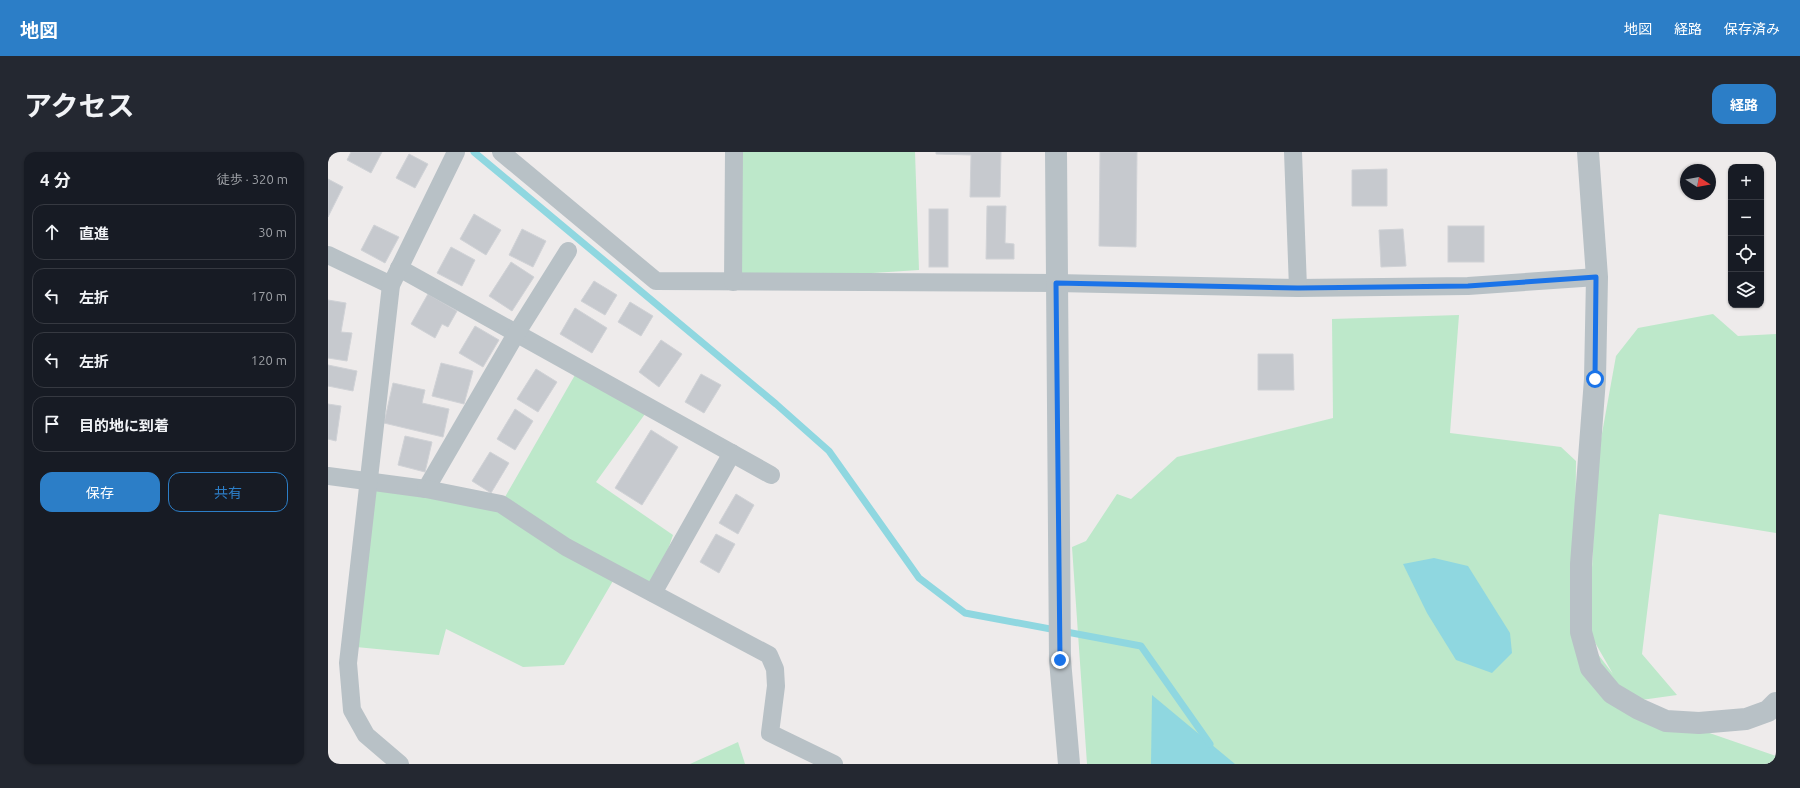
<!DOCTYPE html>
<html lang="ja">
<meta charset="utf-8">
<style>
body{margin:0;font-family:Ubuntu,"Noto Sans JP",sans-serif;background:#242831;color:#f1f3f6}
.controls{position:absolute;right:12px;top:12px;display:grid;overflow:hidden;border-radius:8px;box-shadow:0 1px 3px #0004}
.controls button{width:36px;height:36px;display:grid;place-items:center;padding:0;border:0;border-bottom:1px solid #363941;background:#171b24;color:#f1f3f6;font:20px sans-serif}
.compass{position:absolute;left:1352px;top:12px;width:36px;height:36px;border-radius:50%;background:#171b24;box-shadow:0 1px 3px #0004;rotate:101deg}
.stop{position:absolute;width:12px;height:12px;margin:-9px;border:3px solid #1a73e8;border-radius:50%;background:#fff}
.stop.end{background:#1a73e8;border-color:#fff;box-shadow:0 1px 4px #0008}
.list{margin:0;padding:0;list-style:none}
h2{display:flex;justify-content:space-between;align-items:center;height:52px;margin:0;padding:0 16px;font-size:17px}
h2 small{font-size:13px;font-weight:400;color:#9ea1a6}
.list li{display:grid;grid-template-columns:26px 1fr auto;gap:12px;align-items:center;box-sizing:border-box;height:56px;margin:0 8px 8px;padding:0 8px;border:1px solid #363941;border-radius:12px}
.list b{display:block;font-size:15px;white-space:nowrap}
.list em{font-size:13px;font-style:normal;color:#9ea1a6}
.actions{display:flex;gap:8px;padding:12px 16px}
.actions a{flex:1;padding:9px 0;border:1px solid #2c7ec7;border-radius:12px;text-align:center;font-size:14px;color:#2c7ec7}
.actions .main{background:#2c7ec7;color:#fff}
.icon{flex:none;width:22px;height:22px;fill:none;stroke:currentColor;stroke-width:2;stroke-linecap:round;stroke-linejoin:round}
.map{position:relative;flex:none;width:1448px;height:612px;overflow:hidden;border-radius:12px}
header{display:flex;align-items:center;gap:24px;box-sizing:border-box;height:56px;padding:0 20px;background:#2c7ec7;color:#fff}
header strong{font-size:19px}
nav{display:flex;gap:22px;margin-inline-start:auto;font-size:14px}
.intro{display:flex;align-items:center;justify-content:space-between;box-sizing:border-box;height:96px;padding:0 24px}
h1{margin:0;font-size:28px}
.button{padding:10px 18px;border-radius:12px;background:#2c7ec7;color:#fff;font-size:14px;font-weight:700}
main{display:flex;gap:24px;padding:0 24px}
aside{flex:1;background:#171b24;border-radius:12px;box-shadow:0 1px 3px #0004}
.map>svg:first-child{display:block}
.green{fill:#bde8ca}
.water{fill:#8fd7e0}
.lines{fill:none;stroke-linecap:round;stroke-linejoin:round}
.stream{stroke:#8fd7e0;stroke-width:7}
.building{fill:#c6c9ce;stroke:#d0d2d6}
.minor{stroke:#b8c1c6;stroke-width:18}
.tertiary{stroke:#b8c1c6;stroke-width:22}
.route{stroke:#1a73e8;stroke-width:5}
</style>
<header>
<strong>地図</strong>
<nav><a>地図</a><a>経路</a><a>保存済み</a></nav>
</header>
<div class="intro"><h1>アクセス</h1><a class="button">経路</a></div>
<main>
<aside>
<h2>4 分<small>徒歩 · 320 m</small></h2>
<ul class="list">
<li><svg class="icon" aria-label="ahead" viewBox="0 0 24 24"><path d="M12 20V5M6 11l6-6 6 6"/></svg><div><b>直進</b></div><em>30 m</em></li>
<li><svg class="icon" aria-label="left" viewBox="0 0 24 24"><path d="M17 20v-9H6M10 6l-5 5 5 5"/></svg><div><b>左折</b></div><em>170 m</em></li>
<li><svg class="icon" aria-label="left" viewBox="0 0 24 24"><path d="M17 20v-9H6M10 6l-5 5 5 5"/></svg><div><b>左折</b></div><em>120 m</em></li>
<li><svg class="icon" aria-label="arrive" viewBox="0 0 24 24"><path d="M6 21V4h12l-3 4 3 4H6"/></svg><div><b>目的地に到着</b></div></li>
</ul>
<div class="actions"><a class="main">保存</a><a>共有</a></div>
</aside>
<div class="map">
<svg width="1448" height="612" viewBox="0 0 1448 612">
<rect width="100%" height="100%" fill="#eeebeb"/>
<g class="green">
<polygon points="415,0 587,0 591,118 405,130"/>
<polygon points="1385,162 1410,184 1448,182 1448,381 1331,362 1314,502 1349,543 1306,549 1312,557 1448,604 1448,612 759,612 744,395 758,389 789,342 803,347 849,305 1005,266 1004,167 1131,163 1122,281 1233,295 1248,309 1247,402 1253,480 1285,522 1261,480 1269,309 1288,204 1310,176"/>
<polygon points="251,216 322,255 268,330 345,383 325,441 289,422 236,513 195,515 118,477 111,503 28,495 40,331 173,352"/>
<polygon points="410,590 417,612 362,612"/>
</g>
<g class="water">
<polygon points="1106,406 1140,414 1182,481 1184,501 1164,521 1128,508 1099,461 1075,412"/>
<polygon points="824,543 907,612 823,612"/>
</g>
<g class="lines">
<polyline class="stream" points="146,0 448,252 501,299 591,426 637,461 813,494 882,592"/>
</g>
<g class="building">
<polygon points="23,0 54,0 43,21 19,8"/>
<polygon points="608,0 673,0 672,45 642,45 643,3 608,2"/>
<polygon points="772,0 809,0 808,95 771,94"/>
<polygon points="81,2 100,12 87,36 68,26"/>
<polygon points="1059,17 1059,54 1024,54 1024,18"/>
<polygon points="0,27 15,35 0,65"/>
<polygon points="659,54 678,54 677,91 686,92 686,107 658,107"/>
<rect x="601" y="57" width="19" height="58"/>
<polygon points="146,62 173,78 158,103 132,87"/>
<polygon points="46,73 71,85 57,111 33,98"/>
<rect x="1120" y="74" width="36" height="36"/>
<polygon points="194,77 218,89 205,115 181,103"/>
<polygon points="1075,77 1078,114 1053,115 1051,78"/>
<polygon points="123,95 147,108 134,134 109,121"/>
<polygon points="183,110 206,125 184,159 161,144"/>
<polygon points="266,129 289,143 277,163 253,149"/>
<polygon points="100,142 129,159 120,175 114,172 107,186 83,172"/>
<polygon points="0,148 18,151 13,180 24,181 19,209 0,206"/>
<polygon points="302,150 325,164 313,184 290,170"/>
<polygon points="247,156 279,176 264,201 232,182"/>
<polygon points="147,174 171,188 155,215 131,201"/>
<polygon points="333,188 354,202 331,235 311,220"/>
<polygon points="930,202 965,202 966,238 930,238"/>
<polygon points="113,211 145,219 136,252 104,244"/>
<polygon points="0,213 29,219 25,239 0,234"/>
<polygon points="208,217 229,230 210,260 189,247"/>
<polygon points="373,222 393,233 376,261 357,250"/>
<polygon points="65,231 97,238 94,251 121,257 115,285 56,271"/>
<polygon points="0,252 13,254 8,289 0,287"/>
<polygon points="187,257 205,269 187,298 169,287"/>
<polygon points="323,278 350,295 314,353 287,336"/>
<polygon points="77,284 104,290 97,320 70,313"/>
<polygon points="162,300 181,311 163,341 144,329"/>
<polygon points="408,342 426,353 410,382 391,371"/>
<polygon points="388,382 407,392 391,421 372,410"/>
</g>
<g class="lines">
<g class="minor">
<polyline points="173,0 328,129 728,131 970,136 1140,134 1269,125"/>
<polyline points="965,0 970,136"/>
<polyline points="0,103 63,133"/>
<polyline points="71,116 443,323"/>
<polyline points="405,130 406,0"/>
<polyline points="0,324 98,337 188,182 240,99"/>
<polyline points="98,337 173,352 238,395 441,503 447,517 448,534 442,581 506,612"/>
<polyline points="325,441 404,301"/>
<polyline points="72,612 38,583 24,558 20,511 63,133 128,0"/>
</g>
<g class="tertiary">
<polyline points="728,0 732,508 741,612"/>
<polyline points="1260,0 1269,125 1267,227 1253,412 1253,480 1263,516 1284,541 1311,557 1338,569 1371,571 1418,567 1440,559 1448,551"/>
</g>
</g>
<g class="lines">
<polyline class="route" points="732,508 728,131 970,136 1140,134 1268,125 1267,227"/>
</g>
</svg>
<div class="controls">
<button>+</button>
<button>−</button>
<button><svg class="icon" aria-label="locate" viewBox="0 0 24 24"><circle cx="12" cy="12" r="6"/><path d="M12 2v4M12 18v4M2 12h4M18 12h4"/></svg></button>
<button><svg class="icon" aria-label="layers" viewBox="0 0 24 24"><path d="M12 4l9 5-9 5-9-5zM3 14l9 5 9-5"/></svg></button>
</div>
<svg class="compass" viewBox="-18 -18 36 36"><path d="M0-13l5 13h-10z" fill="#e53935"/><path d="M0 13l5-13h-10z" fill="#9ea1a6"/></svg>
<div class="stop" style="left:1267px;top:227px"></div>
<div class="stop end" style="left:732px;top:508px"></div>
</div>
</main>
